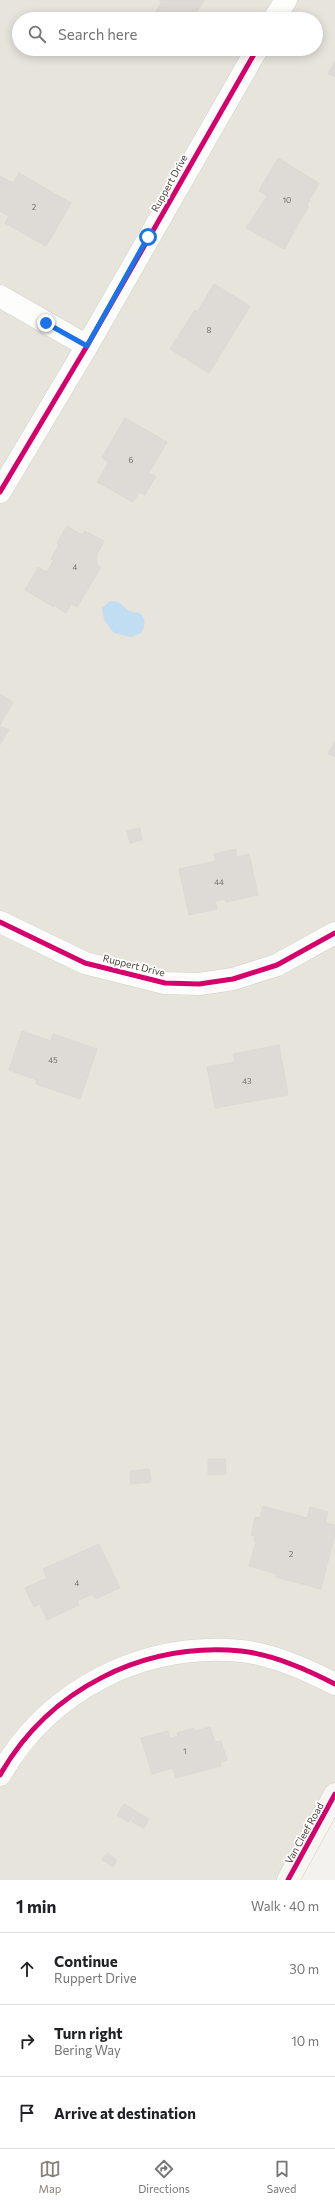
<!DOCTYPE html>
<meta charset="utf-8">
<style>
body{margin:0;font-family:Commissioner,sans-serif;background:#f2f2f2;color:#202124}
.stop{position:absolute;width:12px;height:12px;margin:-9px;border:3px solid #1a73e8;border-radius:50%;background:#fff}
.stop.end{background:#1a73e8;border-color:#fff;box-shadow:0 1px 4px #0008}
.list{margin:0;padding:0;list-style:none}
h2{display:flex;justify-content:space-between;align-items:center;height:52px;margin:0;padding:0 16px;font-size:17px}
h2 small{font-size:13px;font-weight:400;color:#757577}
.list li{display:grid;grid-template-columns:26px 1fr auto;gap:12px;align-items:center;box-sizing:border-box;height:72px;padding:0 16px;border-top:1px solid #e0e0e0}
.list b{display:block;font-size:15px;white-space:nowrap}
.list p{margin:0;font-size:13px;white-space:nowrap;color:#757577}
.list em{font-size:13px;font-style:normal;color:#757577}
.icon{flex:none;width:22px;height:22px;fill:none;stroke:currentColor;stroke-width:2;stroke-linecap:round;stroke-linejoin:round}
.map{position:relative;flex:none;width:335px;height:1880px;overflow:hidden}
.search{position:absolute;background:#fff;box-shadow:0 2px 10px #0003;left:12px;right:12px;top:12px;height:44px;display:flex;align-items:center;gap:10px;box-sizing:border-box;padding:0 14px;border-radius:22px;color:#757577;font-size:15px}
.sheet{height:268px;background:#fff}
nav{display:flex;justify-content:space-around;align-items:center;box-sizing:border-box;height:56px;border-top:1px solid #e0e0e0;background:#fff;font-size:11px;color:#757577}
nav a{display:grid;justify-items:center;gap:2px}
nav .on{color:#868178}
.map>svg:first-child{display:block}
.residential{fill:#e7e4dc;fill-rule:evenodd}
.water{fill:#c0ddf1}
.building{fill:#dedbd6;stroke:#dcd9d4}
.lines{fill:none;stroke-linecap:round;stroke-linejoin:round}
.street-casing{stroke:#d2d0cb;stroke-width:23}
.secondary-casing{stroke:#d3cfc5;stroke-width:23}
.street{stroke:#fdfdfc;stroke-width:22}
.secondary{stroke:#f7f6f1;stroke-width:22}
.cycleway-casing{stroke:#fff;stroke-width:8}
.cycleway{stroke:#d6006c;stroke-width:5}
.route{stroke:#1a73e8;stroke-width:5}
.labels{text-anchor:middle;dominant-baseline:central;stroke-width:3.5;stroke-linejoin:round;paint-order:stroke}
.number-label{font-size:8px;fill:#706a61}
.street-label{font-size:10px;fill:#4b4439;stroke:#fff}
</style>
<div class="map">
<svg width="335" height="1880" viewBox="0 0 335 1880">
<rect width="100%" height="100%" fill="#f4f2ee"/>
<path class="residential" d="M0 0H335V1794L288 1880H0ZM19 19H316V49H19Z"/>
<path class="water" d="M110 601C121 600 122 606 129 611 133 613 136 612 139 613 147 617 145 627 141 633L131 637 114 633 104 620 102 608Z"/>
<g class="building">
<polygon points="159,0 204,0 193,19 152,19 162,1"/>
<polygon points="335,61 335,77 328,73"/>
<polygon points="278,158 319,183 307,205 309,206 284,249 246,228 267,196 259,191"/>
<polygon points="19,173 71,203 46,246 5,223 9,216 0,211 0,176 13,183"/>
<polygon points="214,284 250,306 209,373 170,349 195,310 198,311"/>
<polygon points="125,418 167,442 149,473 156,476 145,495 139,492 133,502 97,482 109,462 102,458"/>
<polygon points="67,526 82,535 85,531 104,541 97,554 97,565 101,567 77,607 60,597 54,607 25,590 38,567 47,572 54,560 51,559 59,545 57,543"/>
<polygon points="61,598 71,604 66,613 56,607"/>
<polygon points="0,694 13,702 0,725"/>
<polygon points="0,726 9,730 0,745"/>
<polygon points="335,741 335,757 328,753"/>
<polygon points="140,828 142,840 130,843 127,831"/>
<polygon points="236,849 237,857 249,854 258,895 226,902 225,899 215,901 217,909 189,915 179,869 216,861 214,854"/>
<polygon points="22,1031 51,1041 53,1034 97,1049 80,1099 36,1084 37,1080 9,1070"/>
<polygon points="279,1045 288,1095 215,1108 207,1067 235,1062 233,1054"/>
<polygon points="208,1459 225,1459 226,1474 208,1475"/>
<polygon points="149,1469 151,1482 131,1484 130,1471"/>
<polygon points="263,1506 307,1518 310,1507 328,1512 325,1523 335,1525 335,1534 321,1589 276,1577 277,1574 249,1566 256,1542 254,1541 255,1536 251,1535 255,1517 260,1518"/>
<polygon points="99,1544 120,1588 95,1599 93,1594 77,1601 79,1605 47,1620 40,1604 34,1607 25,1588 47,1578 43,1569"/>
<polygon points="210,1727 215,1742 221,1741 227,1760 220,1762 221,1766 176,1778 173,1768 152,1774 141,1738 168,1731 170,1738 178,1736 177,1733 194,1728 195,1731"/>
<polygon points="124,1804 136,1811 129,1822 117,1815"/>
<polygon points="137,1812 149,1819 144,1828 132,1822"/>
<polygon points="107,1853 117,1860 113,1867 102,1860"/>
</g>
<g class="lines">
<defs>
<g id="street">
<polyline points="274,19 286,0"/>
<polyline points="0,296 87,346"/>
<polyline points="0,492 87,346 257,49"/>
<polyline points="0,922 85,963 165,983 199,984 233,979 277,965 335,933"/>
<path d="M0 1775C49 1689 143 1642 241 1651 272 1654 308 1670 335 1684"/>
</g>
<polyline id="secondary" points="288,1880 335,1794"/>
</defs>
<use href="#street" class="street-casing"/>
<use href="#secondary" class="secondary-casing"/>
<use href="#street" class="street"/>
<use href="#secondary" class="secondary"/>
<defs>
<g id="cycleway">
<polyline points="0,492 87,346 257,49"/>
<polyline points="0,922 85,963 165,983 199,984 233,979 277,965 335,933"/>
<path d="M0 1775C49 1689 143 1642 241 1651 272 1654 308 1670 335 1684"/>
<polyline points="288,1880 335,1794"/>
</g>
</defs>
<use href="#cycleway" class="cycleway-casing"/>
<use href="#cycleway" class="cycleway"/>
</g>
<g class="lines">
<polyline class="route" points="46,323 87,346 148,237"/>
</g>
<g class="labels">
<g class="number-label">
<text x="287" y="200">10</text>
<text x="34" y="207">2</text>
<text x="209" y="330">8</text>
<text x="131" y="460">6</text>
<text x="75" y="567">4</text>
<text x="219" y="882">44</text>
<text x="53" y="1060">45</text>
<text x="247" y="1081">43</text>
<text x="291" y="1554">2</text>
<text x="77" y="1583">4</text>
<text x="185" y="1751">1</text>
</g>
<g class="street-label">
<text transform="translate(169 183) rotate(-61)">Ruppert Drive</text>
<text transform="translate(134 965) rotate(14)">Ruppert Drive</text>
<text transform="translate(304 1833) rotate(-61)">Van Cleef Road</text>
</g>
</g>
</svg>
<div class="stop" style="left:148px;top:237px"></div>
<div class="stop end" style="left:46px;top:323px"></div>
<div class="search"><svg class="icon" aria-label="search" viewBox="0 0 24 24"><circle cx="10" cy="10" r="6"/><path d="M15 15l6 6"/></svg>Search here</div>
</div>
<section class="sheet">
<h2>1 min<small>Walk · 40 m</small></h2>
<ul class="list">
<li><svg class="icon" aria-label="ahead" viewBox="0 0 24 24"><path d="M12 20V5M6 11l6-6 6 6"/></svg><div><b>Continue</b><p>Ruppert Drive</p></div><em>30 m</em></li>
<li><svg class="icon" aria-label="right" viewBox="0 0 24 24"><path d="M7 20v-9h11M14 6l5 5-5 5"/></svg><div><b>Turn right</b><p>Bering Way</p></div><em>10 m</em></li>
<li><svg class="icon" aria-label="arrive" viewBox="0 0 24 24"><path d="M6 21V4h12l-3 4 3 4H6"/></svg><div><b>Arrive at destination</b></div></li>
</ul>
</section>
<nav>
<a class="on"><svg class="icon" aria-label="map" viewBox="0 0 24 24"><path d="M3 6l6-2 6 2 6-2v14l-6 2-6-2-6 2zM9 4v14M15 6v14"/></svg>Map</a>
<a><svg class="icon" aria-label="directions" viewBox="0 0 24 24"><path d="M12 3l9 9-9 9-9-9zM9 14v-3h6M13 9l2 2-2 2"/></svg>Directions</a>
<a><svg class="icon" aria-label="saved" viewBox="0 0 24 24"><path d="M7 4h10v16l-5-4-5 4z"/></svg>Saved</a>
</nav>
